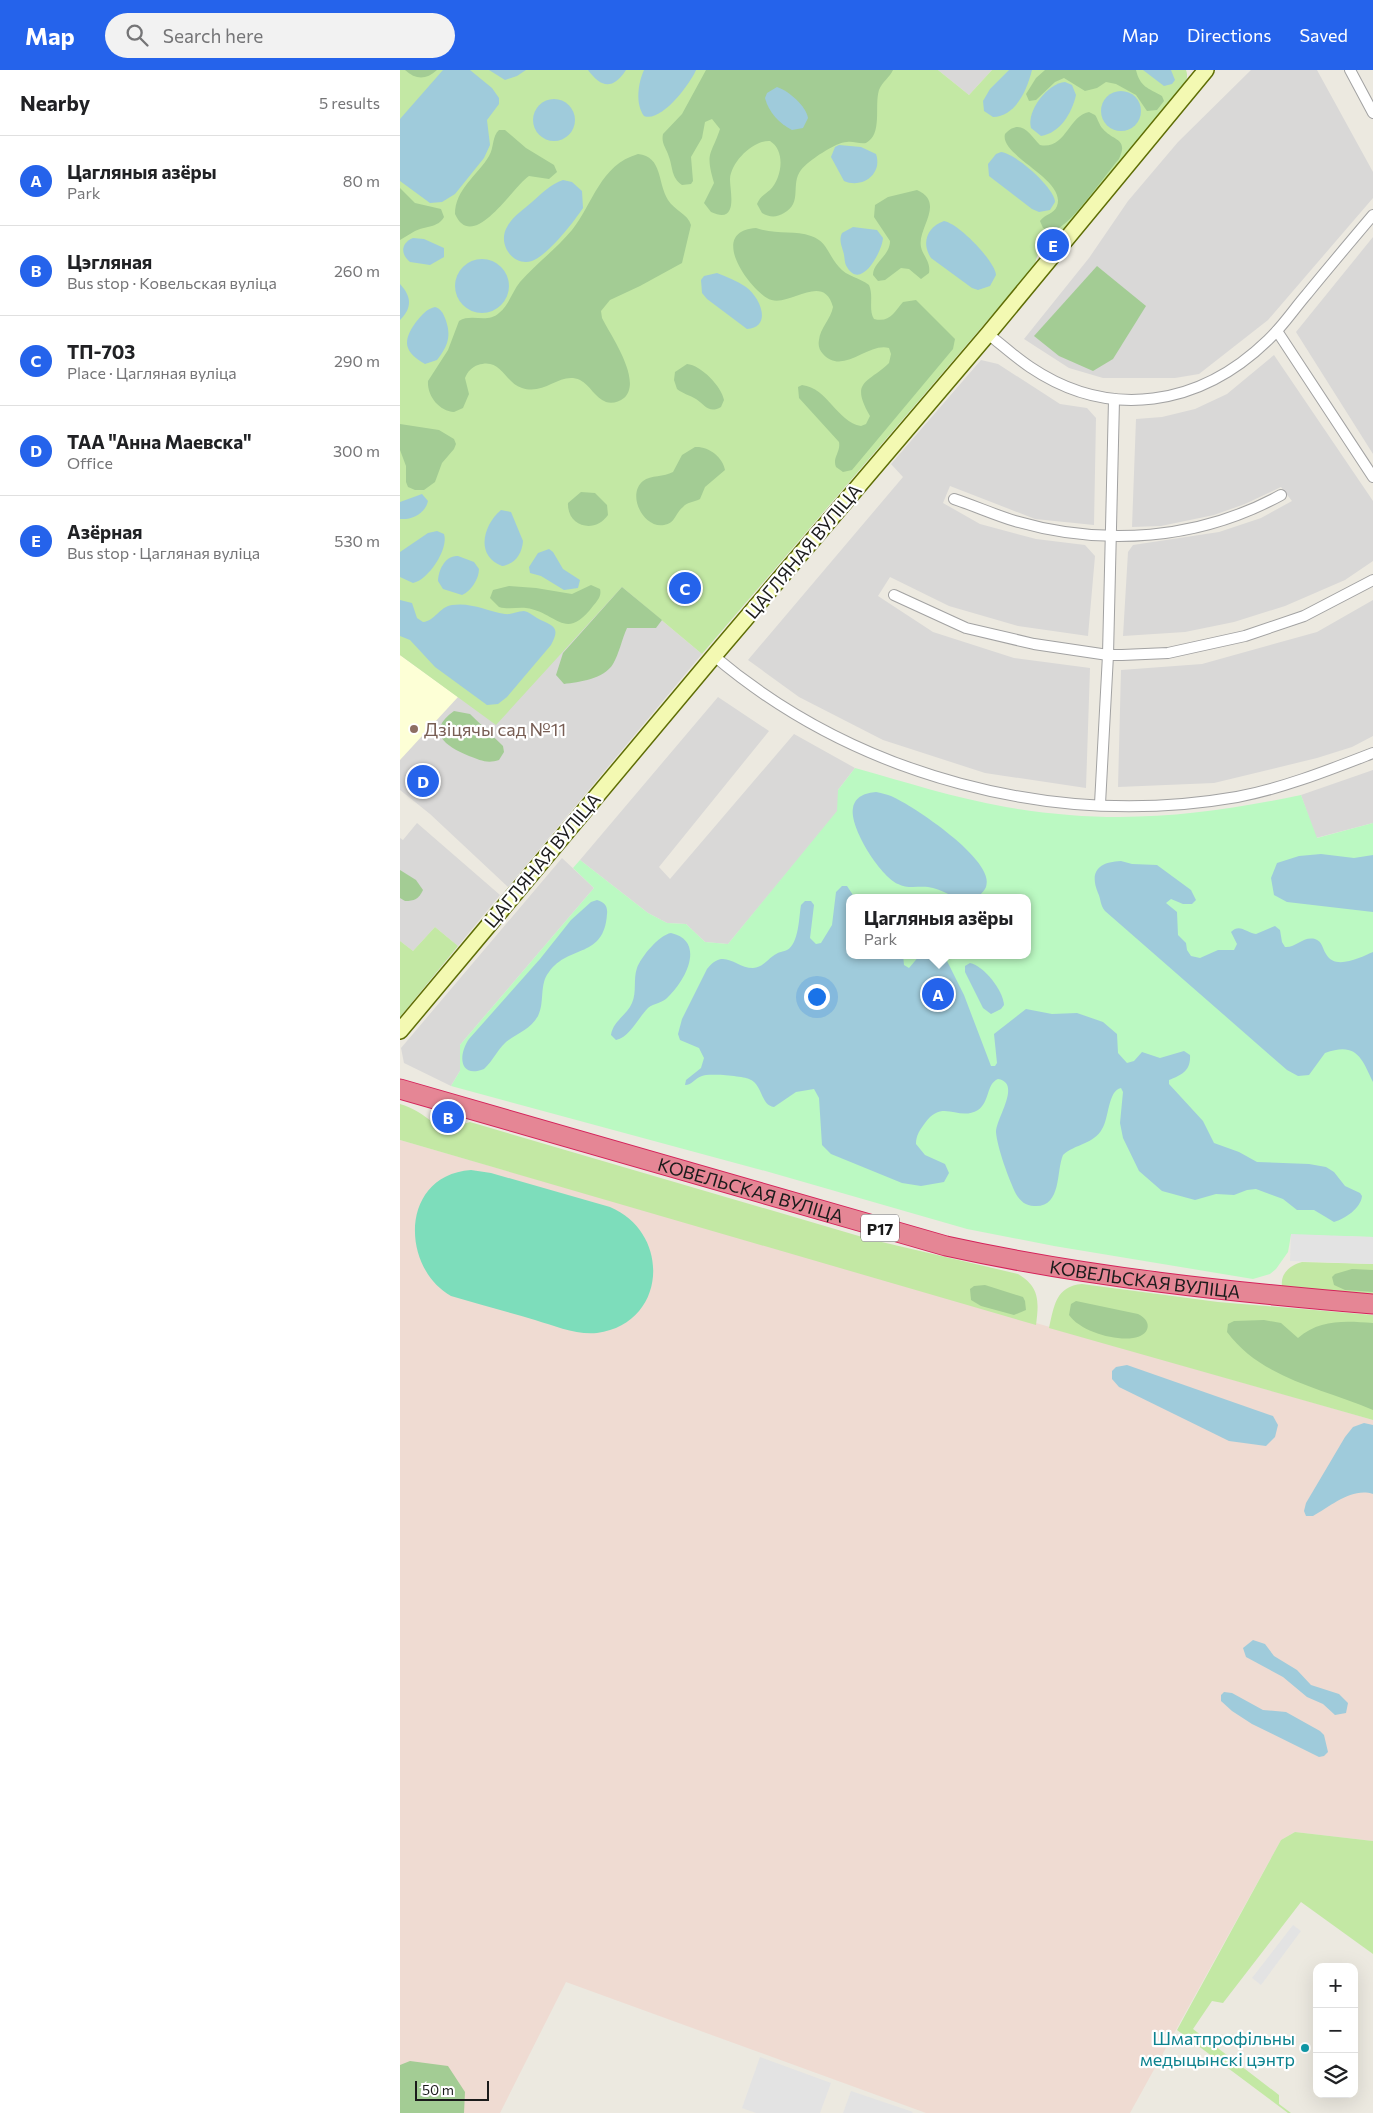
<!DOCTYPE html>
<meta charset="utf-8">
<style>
body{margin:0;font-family:Commissioner,sans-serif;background:#f2f2f2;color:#202124}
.controls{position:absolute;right:15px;bottom:15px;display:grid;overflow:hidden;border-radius:10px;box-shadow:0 5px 20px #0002}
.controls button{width:45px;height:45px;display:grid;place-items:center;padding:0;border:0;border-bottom:1px solid #e0e0e0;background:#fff;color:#202124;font:25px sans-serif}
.scale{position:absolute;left:15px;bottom:12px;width:74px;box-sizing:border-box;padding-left:5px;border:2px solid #1b1b1b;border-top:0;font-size:14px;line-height:18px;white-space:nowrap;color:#1b1b1b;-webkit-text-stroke:4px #fff;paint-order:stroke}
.you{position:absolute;left:416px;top:926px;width:18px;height:18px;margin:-12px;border:4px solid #fff;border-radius:50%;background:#1a73e8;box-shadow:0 0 0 8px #1a73e833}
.badge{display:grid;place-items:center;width:32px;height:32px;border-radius:50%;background:#2563eb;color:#fff;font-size:16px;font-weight:700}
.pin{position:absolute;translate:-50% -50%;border:2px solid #fff;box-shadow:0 1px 5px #0006}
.popup{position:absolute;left:446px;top:824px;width:185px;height:65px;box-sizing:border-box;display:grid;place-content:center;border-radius:10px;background:#fff;filter:drop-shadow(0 1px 4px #0005);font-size:16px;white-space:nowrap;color:#757577}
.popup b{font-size:19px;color:#202124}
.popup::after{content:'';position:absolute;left:50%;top:100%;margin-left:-10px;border:10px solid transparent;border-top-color:#fff}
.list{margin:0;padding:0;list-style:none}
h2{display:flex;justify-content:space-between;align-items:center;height:65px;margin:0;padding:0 20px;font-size:21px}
h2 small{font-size:16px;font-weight:400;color:#757577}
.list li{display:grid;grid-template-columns:32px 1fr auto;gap:15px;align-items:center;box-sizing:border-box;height:90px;padding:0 20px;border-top:1px solid #e0e0e0}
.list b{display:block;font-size:19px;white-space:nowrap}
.list p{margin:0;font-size:16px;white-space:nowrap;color:#757577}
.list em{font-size:16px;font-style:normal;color:#757577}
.icon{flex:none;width:28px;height:28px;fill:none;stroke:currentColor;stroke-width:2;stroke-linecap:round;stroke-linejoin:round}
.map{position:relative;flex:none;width:973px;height:2043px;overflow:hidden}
header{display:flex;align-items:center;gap:30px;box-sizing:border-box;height:70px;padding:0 25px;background:#2563eb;color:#fff}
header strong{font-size:24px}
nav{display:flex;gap:28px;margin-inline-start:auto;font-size:18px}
.search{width:350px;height:45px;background:#f2f2f2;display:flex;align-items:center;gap:12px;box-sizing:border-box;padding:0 18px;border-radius:28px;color:#757577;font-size:19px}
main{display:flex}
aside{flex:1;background:#fff}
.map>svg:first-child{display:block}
.residential{fill:#d9d8d7}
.education{fill:#fdffd6}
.military{fill:#efdbd2}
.grass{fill:#c3e8a4}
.forest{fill:#a3cc94}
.park{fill:#bbf9c2;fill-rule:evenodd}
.pitch{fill:#7dddbb}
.parking{fill:#e3e3e3}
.water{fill:#9fcbdb}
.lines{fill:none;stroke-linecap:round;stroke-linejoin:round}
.street-casing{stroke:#a2a2a2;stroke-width:12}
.secondary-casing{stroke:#5f6e05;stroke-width:18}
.highway-casing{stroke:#d4235a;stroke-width:21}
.street{stroke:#fff;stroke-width:10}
.secondary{stroke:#f3f9b2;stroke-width:15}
.highway{stroke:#e58695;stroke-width:19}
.education-dot{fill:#8d6e63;stroke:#fff;stroke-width:2}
.culture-dot{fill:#0f9aa8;stroke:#fff;stroke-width:2}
.labels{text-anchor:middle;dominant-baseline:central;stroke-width:4.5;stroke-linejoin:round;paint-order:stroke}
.shield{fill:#fff;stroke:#5f5f5f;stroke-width:1}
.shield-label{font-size:16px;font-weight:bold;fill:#1b1b1b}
.street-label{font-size:18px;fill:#1b1b1b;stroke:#fff}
.education-label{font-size:18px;fill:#785e54;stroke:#fff;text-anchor:start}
.culture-label{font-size:18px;fill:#0d838f;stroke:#fff;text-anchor:end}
</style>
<header>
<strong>Map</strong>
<div class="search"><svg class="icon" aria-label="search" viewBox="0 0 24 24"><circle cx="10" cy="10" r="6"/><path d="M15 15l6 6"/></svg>Search here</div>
<nav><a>Map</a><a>Directions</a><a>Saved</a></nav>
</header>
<main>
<aside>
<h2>Nearby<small>5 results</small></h2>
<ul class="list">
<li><span class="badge">A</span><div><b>Цагляныя азёры</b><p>Park</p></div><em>80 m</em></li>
<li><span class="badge">B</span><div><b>Цэгляная</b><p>Bus stop · Ковельская вуліца</p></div><em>260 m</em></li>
<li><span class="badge">C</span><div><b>ТП-703</b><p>Place · Цагляная вуліца</p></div><em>290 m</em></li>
<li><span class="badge">D</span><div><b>ТАА &quot;Анна Маевска&quot;</b><p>Office</p></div><em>300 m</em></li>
<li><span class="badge">E</span><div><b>Азёрная</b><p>Bus stop · Цагляная вуліца</p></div><em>530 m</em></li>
</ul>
</aside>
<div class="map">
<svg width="973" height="2043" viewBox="0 0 973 2043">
<rect width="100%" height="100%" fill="#ece9e0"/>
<g class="residential">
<polygon points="538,0 592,0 569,25"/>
<polygon points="851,0 917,0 973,102 973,128 868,250 799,304 775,308 703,308 669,298 624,269 689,188 728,131 778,72"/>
<polygon points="973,167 973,384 896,262"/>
<polygon points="874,285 973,431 973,491 945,510 885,536 834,552 785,562 723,566 728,482 733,475 819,462 861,448 892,431 881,417 845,434 814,445 761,456 732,457 736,349 762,347 795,339 827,324"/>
<polygon points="581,290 598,294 660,334 687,338 696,348 694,455 635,449 550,416 543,433 580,454 636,469 685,475 695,486 688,566 618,556 549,536 490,507 478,526 533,562 614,588 690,598 686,718 585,703 483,670 399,627 348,590 503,407 491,394"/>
<polygon points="222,517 302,584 108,817 30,744 0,720 0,585"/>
<polygon points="973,530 973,666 952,677 917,688 814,713 718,717 721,600 802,594 917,562"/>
<polygon points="318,627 369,661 259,797 270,809 394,664 455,698 438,720 438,741 328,874 305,872 286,854 267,853 248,843 180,790"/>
<polygon points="973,700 973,753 916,768 901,725"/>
<polygon points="17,753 100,825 58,876 35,857 13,881 0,871 0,768 3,770"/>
<polygon points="162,788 194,818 60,975 60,1001 51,1016 4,993 1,978"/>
</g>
<polygon class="education" points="0,585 58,627 0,690"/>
<polygon class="military" points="0,1070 973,1350 973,1771 895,1762 881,1770 730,2043 526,2043 166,1912 100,2043 0,2043"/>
<g class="grass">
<path d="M0 0H538L569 25 592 0H786C789 8 785 14 781 21L663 161C648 167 637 180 635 195L302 584 222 517 96 655 0 585Z"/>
<polygon points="35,857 58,876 0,947 0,871 13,881"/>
<path d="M0 1034C34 1044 28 1064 70 1052L469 1169 618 1204C640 1217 639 1232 636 1255L0 1070Z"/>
<path d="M902 1192 973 1194V1226L882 1216C880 1203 891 1195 902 1192Z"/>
<path d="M682 1214 818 1232 973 1245V1350L649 1258C654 1236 656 1216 682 1214Z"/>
<polygon points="895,1762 973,1771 973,1884 901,1832 823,1933 812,1931 793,1959 879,2025 879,2034 891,2043 888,2043 777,1960 881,1770"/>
</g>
<g class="forest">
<path d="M5 0H37C26 10 16 10 5 0Z"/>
<path d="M306 0H493C490 7 482 12 479 20 474 36 483 64 466 73 459 74 453 71 447 72 436 72 408 91 401 100 390 114 403 133 384 143 376 148 369 147 362 143L357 134C360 127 364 125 370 120 382 108 386 81 370 71 353 70 331 92 330 109 330 122 339 155 311 142L304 133 314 113C305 82 311 86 320 59L312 49 305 52 302 68 291 87 293 111 291 114 282 115C271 107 273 98 269 87 266 77 261 74 263 64L282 44Z"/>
<path d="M645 0H736C740 17 748 18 762 26L764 31 757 40 747 41 736 25 716 14 706 12 697 18 685 21 664 8 655 12 636 30 629 31 626 24 636 8Z"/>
<path d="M689 42 695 45C698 49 699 55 703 59 713 71 729 68 719 89 705 105 674 151 657 159 652 161 648 161 643 158L640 151C645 144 654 144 657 136 667 109 599 86 605 64 621 47 630 65 640 75 666 80 668 46 689 42Z"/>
<path d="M99 60H105L126 78 154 95 157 102 149 109 129 106C113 116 73 184 55 144 55 119 78 105 89 86 94 78 92 66 99 60Z"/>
<path d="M238 84C263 87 257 112 268 130 274 140 288 144 291 155L282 193 240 216 210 230 201 241 202 248C211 266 243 311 224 328 219 332 212 334 206 332 195 328 190 315 180 310 160 301 145 326 122 318 104 312 101 287 78 295 72 297 68 301 65 308L69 324 63 338 54 342C39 341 27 326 28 311L48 280 59 251C72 243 87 254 99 243 109 235 112 222 120 212 136 194 156 179 172 160 193 134 200 95 238 84Z"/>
<path d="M0 118 15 133 41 139 44 147C38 158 25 156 15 161 10 164 5 167 0 170Z"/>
<path d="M517 120C546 133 517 158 521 177 523 186 531 192 529 203L521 209 509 199 501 198 485 210 478 211 473 205C473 192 490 186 490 171L474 147 475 135 488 127Z"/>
<path d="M356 158C376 165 394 160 411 166 427 171 428 185 439 197 446 206 460 208 469 215 474 226 468 240 474 249 490 253 494 242 503 232L516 230 555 269 553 279 452 400 443 402 436 397C432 387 441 382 439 372L399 328 398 317 402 315C428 318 437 352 461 356L466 354 470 346C449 310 469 313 489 293L491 284 489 278C468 272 443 306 423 284 419 280 418 275 419 270 420 258 431 249 433 237 423 200 387 241 367 228 346 215 309 161 356 158Z"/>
<polygon points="697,196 746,236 713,289 693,301 659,286 634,266"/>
<path d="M287 294C301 295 322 317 324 330L321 337C309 344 305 335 296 329 290 325 283 324 277 319L274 310 275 302Z"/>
<polygon points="0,354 39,360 54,369 56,374 54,379 42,393 35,412 24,420 15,420 8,417 6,412 6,396 0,380"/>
<path d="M295 377C308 376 323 387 325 400L305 417 300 429C295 432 287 432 283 437 275 443 276 453 264 455 244 459 226 425 243 411 251 405 264 407 273 402L282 385Z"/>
<path d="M181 422 195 423 207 435 208 445C195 464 167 457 168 433Z"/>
<path d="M191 515 200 519C202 526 197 531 193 536 165 573 157 542 126 538 117 537 109 540 99 537L90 528 93 520 109 516 136 518 172 524Z"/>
<path d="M222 517 262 550 256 558H227C222 569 219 584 213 594 204 609 179 612 164 614L156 605 163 583Z"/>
<path d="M54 641 70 644 103 676 104 682 99 690C87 694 80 690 69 686 45 676 25 662 54 641Z"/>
<path d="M0 800 16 810 23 820C19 829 14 831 5 831L0 828Z"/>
<polygon points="952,1199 973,1200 973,1222 945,1220 934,1215 932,1207 935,1204"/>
<polygon points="585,1215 623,1227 625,1231 626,1240 614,1245 581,1236 571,1230 570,1219 574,1216"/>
<path d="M676 1231 738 1244C754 1252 749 1266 733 1268 714 1271 680 1261 669 1245L671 1234Z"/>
<path d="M864 1250 881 1253 898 1268C920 1249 945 1251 973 1253V1340C922 1318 862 1309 827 1262L828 1254 834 1251Z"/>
<polygon points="10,1991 48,1996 65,2022 64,2043 0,2043 0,1995"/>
</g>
<path class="park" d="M455 698C505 712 555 728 606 737 712 755 797 747 901 725L917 768 973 753V1167L891 1165 888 1182 876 1199 870 1204 853 1209 654 1176 567 1159 369 1102 51 1016 60 1001V975L194 818 173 798 180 790 248 843 267 853 286 854 305 872 328 874 437 741 438 720ZM449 828H627V885H449Z"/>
<path class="pitch" d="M71 1100 91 1103 210 1137C272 1163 267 1254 197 1263 176 1265 155 1256 135 1250 107 1242 79 1234 51 1226 0 1197 0 1105 71 1100Z"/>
<g class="parking">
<polygon points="891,1164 973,1167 973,1194 890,1191"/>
<polygon points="893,1855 901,1861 861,1915 852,1908"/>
<polygon points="360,1987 431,2013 420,2043 356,2043 342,2038"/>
<polygon points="451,2021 513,2042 512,2043 443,2043"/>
</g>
<g class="water">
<polygon points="43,0 70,0 92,18 99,28 99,34 87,50 90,75 84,88 55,124 42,132 30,133 0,111 0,49"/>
<polygon points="89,0 126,0 117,6 105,10"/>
<path d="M188 0H226C213 20 201 18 188 0Z"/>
<path d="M244 0H296C290 14 261 53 244 46 235 34 238 13 244 0Z"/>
<path d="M609 0H632C627 20 616 46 593 47L584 41 583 31 590 19Z"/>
<polygon points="743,0 771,0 775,10 772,14 764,16"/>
<path d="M665 12 672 15 676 25C672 43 660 63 641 66L631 58C626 41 648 13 665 12Z"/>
<path d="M377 17C389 21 406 36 408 48L403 58 392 60C379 53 369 43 365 28L367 23Z"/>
<circle cx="721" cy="41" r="20"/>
<circle cx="154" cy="50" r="21"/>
<path d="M439 75 461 77 476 84C483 104 462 119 444 111L431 87 435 77Z"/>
<path d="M601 82C615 83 655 118 655 132L650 140 639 142 632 139 589 106 588 94 596 84Z"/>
<path d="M163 110 172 112 182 121 183 138C173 153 148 185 132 191 113 197 97 174 107 157 112 147 123 140 132 132 141 124 151 114 163 110Z"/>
<path d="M544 151C558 153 595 191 596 205L590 216 578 220 572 218 531 188C521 173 527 157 544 151Z"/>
<path d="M453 157 477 160 483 168C482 182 461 221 447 197 444 193 445 186 443 181 441 174 439 170 442 163Z"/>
<path d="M13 168 24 169 44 178V187L30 195 10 192C0 184 1 173 13 168Z"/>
<circle cx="82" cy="216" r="27"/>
<path d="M317 203C327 207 337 211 346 217 360 227 373 257 347 259L307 229 302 223 301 210 304 206Z"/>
<path d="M0 214C12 227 12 238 0 250Z"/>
<path d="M35 237C41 239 43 243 45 248 52 266 48 276 37 290L25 294C4 282 2 271 16 252 22 245 26 239 35 237Z"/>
<path d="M22 424 28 431C25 444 12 450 0 449V432Z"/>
<path d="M101 440 111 442 123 471C122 484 115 494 102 496 75 486 83 455 101 440Z"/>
<path d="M37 461 44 464C49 479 28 510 13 513L0 507V482L28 463Z"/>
<polygon points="149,479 153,482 163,499 180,510 178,518 164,520 141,506 130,503 129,497 138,483"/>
<path d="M58 486 74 492 79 499C79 509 71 521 62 525L43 519 38 511C38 501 45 485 58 486Z"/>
<path d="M0 530 12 533 17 548 23 552C35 551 39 537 52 535 71 532 87 541 105 544 111 545 117 541 124 541 129 542 132 545 137 548 151 556 162 555 151 575L107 627 98 634 87 635 35 597 10 570 0 566Z"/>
<path d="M476 722C481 723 486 724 491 726 512 735 597 791 586 817 584 821 580 826 575 828 558 833 544 819 528 817 518 816 507 819 498 814 480 806 449 757 453 738 455 726 466 723 476 722Z"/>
<polygon points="921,784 954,788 973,785 973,842 887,832 874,825 871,808 877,793 899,786"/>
<path d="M721 791 732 794 757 795 791 820 796 830 792 834H783L771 829 766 833 777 842 778 865 786 873 787 880 791 886 800 888 818 880H834L837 874 831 862C840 853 846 863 856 864L875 856 880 860 882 872 885 877C896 878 903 866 915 869 923 872 922 878 926 884 935 901 961 887 973 882V1012C962 989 957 971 925 983L909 1005 898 1006 887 1000 705 841C700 835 701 829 698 823 689 801 699 792 721 791Z"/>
<path d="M442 816H447L455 828H449V885H503L504 895 509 898 520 885H544L564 925 591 996H595L597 993 594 964 626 939 652 944 677 943 703 952 717 964 718 983 727 993 734 991 742 982 760 988 784 981 790 985C791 1001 781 1005 769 1010V1014L803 1051 814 1073 839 1082 857 1092 909 1094 926 1097 934 1102 945 1116 960 1123 962 1126C961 1138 945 1149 934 1152L914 1140H897L883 1129 856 1119 847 1120 834 1125 816 1124 795 1130 762 1121 739 1101 723 1068 720 1053 723 1022 721 1018C708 1020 709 1049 702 1059 694 1074 675 1074 663 1085 656 1101 662 1138 634 1136 626 1136 620 1131 616 1124 609 1110 597 1077 596 1062 596 1048 622 1013 598 1009 586 1014 590 1032 578 1040 558 1052 543 1028 525 1053 520 1060 516 1065 516 1074L525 1085 545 1094 549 1103 544 1112 521 1116 502 1113 431 1084 422 1075 419 1028 414 1019 396 1022 374 1037C360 1035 363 1014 349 1009 343 1006 307 1003 302 1006 295 1008 292 1015 285 1015L286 1010 301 998 304 988 299 978 280 970 278 964 282 949 307 899C324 877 335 898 353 898 362 898 367 890 373 886 378 882 382 882 387 880 399 874 399 846 401 835L405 831H411L414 835 410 868 416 874 421 873 432 855 436 822Z"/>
<path d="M197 830C204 832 208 836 207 844 204 889 169 874 149 902 139 914 145 932 138 946 130 960 117 963 106 972 97 980 93 991 84 999 59 1009 58 985 69 969L140 889 171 850 191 832Z"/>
<path d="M271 863C306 871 286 910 268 927 263 933 254 933 248 938 238 948 230 967 216 970L211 965C213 951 227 945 232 933 237 922 233 909 237 898 241 887 259 865 271 863Z"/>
<path d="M570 893C584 896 603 920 604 935L601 939 591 944 583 938 565 902V896Z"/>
<polygon points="727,1295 873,1346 878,1355 875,1367 866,1376 829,1371 719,1317 712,1309 712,1301 716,1297"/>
<path d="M964 1353 973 1355V1424C952 1417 931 1436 913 1446H906L904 1441 906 1433 945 1367 953 1357Z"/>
<polygon points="853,1570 865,1574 874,1586 897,1600 911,1615 939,1624 948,1633 946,1643 935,1645 923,1634 907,1627 883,1607 846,1587 843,1578"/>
<polygon points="824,1622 832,1623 863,1640 886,1642 920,1661 924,1665 928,1682 924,1686 919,1687 852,1654 832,1641 821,1631 821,1625"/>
</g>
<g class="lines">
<defs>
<g id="street">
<polyline points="950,0 973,43"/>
<polyline points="877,261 973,407"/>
<path d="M588 264C602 275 615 287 630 297 710 351 800 336 868 270 883 256 894 239 907 224 929 197 951 171 973 145"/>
<path d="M554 429C575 436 595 445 615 451 704 477 799 470 881 425"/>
<polyline points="494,525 566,558 634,574 708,585 722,585 768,583 845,566 904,546 973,510"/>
<path d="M314 586C456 706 653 759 837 727 884 718 929 700 973 683"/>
<polyline points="700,734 708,585 714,330"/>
</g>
<polyline id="secondary" points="0,961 319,580 588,264 806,0"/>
<g id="highway">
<path id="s1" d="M0 1019 546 1176C687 1207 830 1222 973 1234"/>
</g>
</defs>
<use href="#street" class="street-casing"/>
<use href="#secondary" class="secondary-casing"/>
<use href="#highway" class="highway-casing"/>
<use href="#street" class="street"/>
<use href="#secondary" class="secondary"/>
<use href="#highway" class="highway"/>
</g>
<circle class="education-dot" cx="14" cy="659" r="5"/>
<circle class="culture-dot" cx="905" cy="1978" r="5"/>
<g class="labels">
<rect class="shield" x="461" y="1144.5" width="38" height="27" rx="4"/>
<g class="shield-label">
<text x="480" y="1158">Р17</text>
</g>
<g class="street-label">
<text transform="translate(403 481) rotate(-50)">ЦАГЛЯНАЯ ВУЛІЦА</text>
<text transform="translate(142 790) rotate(-50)">ЦАГЛЯНАЯ ВУЛІЦА</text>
<text stroke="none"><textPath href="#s1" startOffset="365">КОВЕЛЬСКАЯ ВУЛІЦА</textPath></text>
<text stroke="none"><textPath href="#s1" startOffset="770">КОВЕЛЬСКАЯ ВУЛІЦА</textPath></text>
</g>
<g class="education-label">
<text x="24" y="659">Дзіцячы сад №11</text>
</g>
<g class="culture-label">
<text x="895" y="1968">Шматпрофільны<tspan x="895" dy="21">медыцынскі цэнтр</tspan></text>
</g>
</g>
</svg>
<div class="controls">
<button>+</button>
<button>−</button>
<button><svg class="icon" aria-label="layers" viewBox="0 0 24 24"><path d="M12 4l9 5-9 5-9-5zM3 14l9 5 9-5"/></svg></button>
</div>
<div class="scale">50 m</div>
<div class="you"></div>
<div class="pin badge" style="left:538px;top:924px">A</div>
<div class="popup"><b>Цагляныя азёры</b>Park</div>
<div class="pin badge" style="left:48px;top:1047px">B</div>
<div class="pin badge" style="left:285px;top:518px">C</div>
<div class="pin badge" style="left:23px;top:711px">D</div>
<div class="pin badge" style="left:653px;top:175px">E</div>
</div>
</main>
